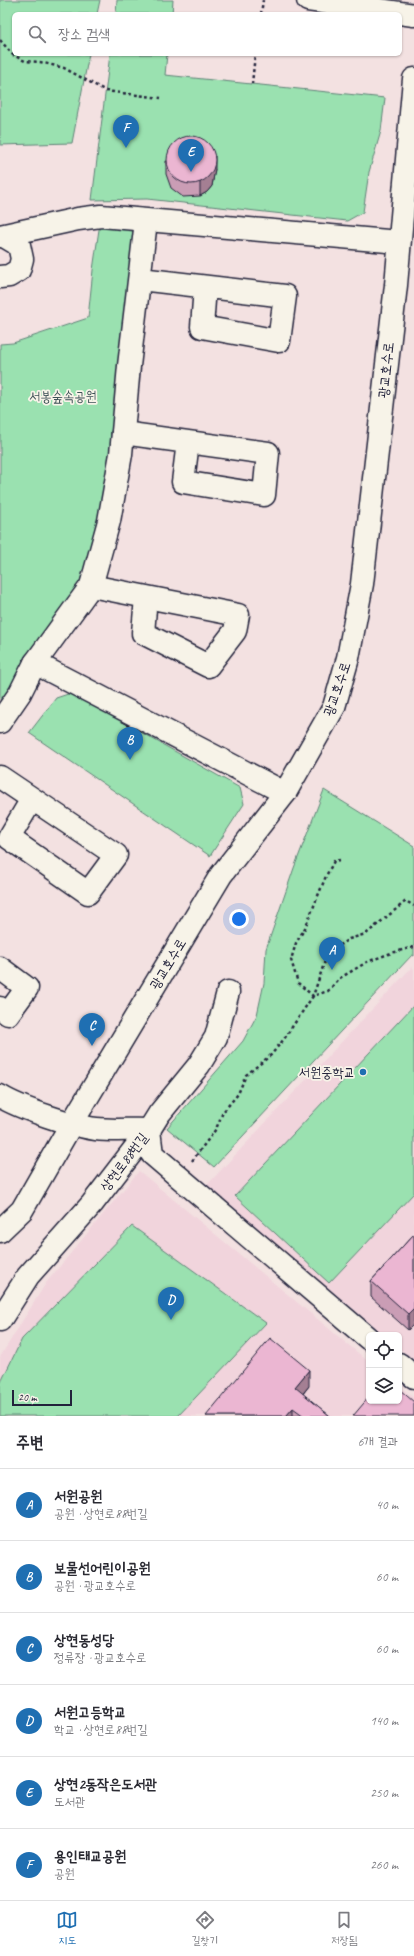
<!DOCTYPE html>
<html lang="ko">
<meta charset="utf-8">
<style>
body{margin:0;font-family:Caveat,"Poor Story",sans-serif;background:#f2f2f3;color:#2b2b33}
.controls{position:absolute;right:12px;bottom:12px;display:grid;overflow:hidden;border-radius:6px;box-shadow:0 1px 3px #0004}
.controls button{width:36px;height:36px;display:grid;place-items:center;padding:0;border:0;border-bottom:1px solid #e1e1e2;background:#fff;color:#2b2b33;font:20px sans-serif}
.scale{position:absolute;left:12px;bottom:10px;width:60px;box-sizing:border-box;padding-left:4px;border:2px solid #22223b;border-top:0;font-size:11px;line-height:14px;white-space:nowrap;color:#22223b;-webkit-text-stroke:3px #f7f3e8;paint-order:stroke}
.you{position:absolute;left:239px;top:919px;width:14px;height:14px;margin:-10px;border:3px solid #fff;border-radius:50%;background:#1a73e8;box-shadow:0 0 0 6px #1a73e833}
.badge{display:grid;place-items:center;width:26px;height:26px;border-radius:50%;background:#1f6fb2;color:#fff;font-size:13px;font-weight:700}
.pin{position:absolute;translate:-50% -33px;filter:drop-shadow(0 1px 2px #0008)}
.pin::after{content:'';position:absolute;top:21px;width:14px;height:12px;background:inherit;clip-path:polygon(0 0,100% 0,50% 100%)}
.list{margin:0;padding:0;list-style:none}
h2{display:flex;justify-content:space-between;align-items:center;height:52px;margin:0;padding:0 16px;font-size:17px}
h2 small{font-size:13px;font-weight:400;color:#7c7c81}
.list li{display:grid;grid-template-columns:26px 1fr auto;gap:12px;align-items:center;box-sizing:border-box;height:72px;padding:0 16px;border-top:1px solid #e1e1e2}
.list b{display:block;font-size:15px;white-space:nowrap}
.list p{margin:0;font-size:13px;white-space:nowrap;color:#7c7c81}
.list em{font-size:13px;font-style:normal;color:#7c7c81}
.icon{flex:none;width:22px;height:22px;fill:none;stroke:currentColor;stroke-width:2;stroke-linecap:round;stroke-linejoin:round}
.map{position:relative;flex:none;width:414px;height:1416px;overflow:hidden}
.search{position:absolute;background:#fff;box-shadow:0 1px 3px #0004;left:12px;right:12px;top:12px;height:44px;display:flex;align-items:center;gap:10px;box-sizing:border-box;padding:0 14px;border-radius:6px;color:#7c7c81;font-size:15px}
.sheet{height:484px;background:#fff}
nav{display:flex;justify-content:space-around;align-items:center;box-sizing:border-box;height:56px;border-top:1px solid #e1e1e2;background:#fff;font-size:11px;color:#7c7c81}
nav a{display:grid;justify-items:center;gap:2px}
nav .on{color:#1f6fb2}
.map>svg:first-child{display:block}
.built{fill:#f1d4dc}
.green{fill:#9ae1b0;stroke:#5e8276}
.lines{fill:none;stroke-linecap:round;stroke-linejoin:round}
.street-casing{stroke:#22223b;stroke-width:25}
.path{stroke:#22223b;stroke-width:2.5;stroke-dasharray:3 3;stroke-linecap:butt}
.street{stroke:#f7f3e8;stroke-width:22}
.wall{fill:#ca9db5;stroke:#22223b}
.shaded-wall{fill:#a47f93;stroke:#22223b}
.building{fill:#ebb6d2;stroke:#22223b}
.poi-dot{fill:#1f6fb2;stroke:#f7f3e8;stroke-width:1.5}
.labels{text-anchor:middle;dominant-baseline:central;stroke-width:3.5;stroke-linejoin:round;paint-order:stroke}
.street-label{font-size:14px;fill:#22223b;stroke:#f7f3e8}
.park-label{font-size:14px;fill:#405258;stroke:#f7f3e8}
.poi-label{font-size:14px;fill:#22223b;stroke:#f7f3e8;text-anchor:end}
</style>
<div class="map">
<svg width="414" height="1416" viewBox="0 0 414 1416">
<rect width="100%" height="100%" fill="#f3e1e1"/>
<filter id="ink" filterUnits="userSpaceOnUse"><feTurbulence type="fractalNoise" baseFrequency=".025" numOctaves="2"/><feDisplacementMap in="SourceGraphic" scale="8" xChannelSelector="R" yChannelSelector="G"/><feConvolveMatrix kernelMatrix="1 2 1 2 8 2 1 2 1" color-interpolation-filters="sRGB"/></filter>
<g filter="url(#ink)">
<g class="built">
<polygon points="412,967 414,969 414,1360 399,1348 399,1335 384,1335 207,1185"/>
<polygon points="139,1171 369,1362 369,1401 399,1401 399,1386 414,1398 414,1416 0,1416 0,1357 46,1283"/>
</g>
<g class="green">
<polygon points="0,0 100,0 97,14 14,14 14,54 89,54 72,143 0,145"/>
<polygon points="117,0 173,0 172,14 116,14"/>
<polygon points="110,54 167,54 165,75 385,98 381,131 369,172 363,212 347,221 147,199 92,200"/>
<polygon points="101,216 146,221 91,586 0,722 0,344 13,343 88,318 93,270"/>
<polygon points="71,693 240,788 244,804 210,856 29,733 56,698"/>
<polygon points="324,790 414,846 414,956 412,955 214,1167 167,1128 243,1041 257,1015 264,983 266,949 294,868"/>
<polygon points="414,1005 414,1193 329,1283 235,1196"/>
<polygon points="132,1226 266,1323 178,1416 0,1416 0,1384 22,1339"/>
</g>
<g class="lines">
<defs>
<g id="street">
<polyline points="308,0 414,15"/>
<polyline points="0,236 78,219 101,216 399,242"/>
<polyline points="0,277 9,276 19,270 22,259 19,245 4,236"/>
<polyline points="140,279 285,296 279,341 202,327 205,287"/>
<polyline points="123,433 268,453 264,495 183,482 188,442"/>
<polyline points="91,586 238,615 235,631 208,666 143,633 146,597"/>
<polyline points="35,663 285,793"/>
<polyline points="0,722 20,693 35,663 91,586 109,521 121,454 129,366 146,221"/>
<polyline points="0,777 116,855 88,893 9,838 32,799"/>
<polyline points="0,968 27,988 8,1014 0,1008"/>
<path d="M0 1096C19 1108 73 1126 96 1129 113 1131 132 1129 149 1130L152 1154 369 1339"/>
<polyline points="0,1231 22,1210 72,1123 221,875 285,793 334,707 348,658 362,584 396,285 414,79"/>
<polyline points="0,1320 28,1276 92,1204 149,1130 159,1114 199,1065 216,1037 228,992"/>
<polyline points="399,1364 414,1377"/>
</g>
</defs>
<use href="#street" class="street-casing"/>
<g class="path">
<polyline points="261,14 263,0"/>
<polyline points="0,40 13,55 25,61 40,62 64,68 106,91 161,98"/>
<polyline points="252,84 255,54"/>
<polyline points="340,860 334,861 326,876 305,928 296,943 291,960 298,983 313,996 325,961 338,946 349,939 366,934 406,901 414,906"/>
<polyline points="192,1161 216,1129 223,1112 238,1094 246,1075 271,1055 284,1039 313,996 328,991 340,978 367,962 391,953 414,947"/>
</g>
<use href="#street" class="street"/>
</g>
<g class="wall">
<polygon points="166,161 215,169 212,186 207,192 200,196 183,197 171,188 166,174"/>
<polygon points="414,1234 414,1324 408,1330 371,1297 371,1281"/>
<polygon points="309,1386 303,1394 330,1416 206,1416"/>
</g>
<g class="shaded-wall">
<polygon points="215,156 215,169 212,186 207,192 200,196 200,183"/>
<polygon points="414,1308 414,1324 408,1330 408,1314"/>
<polygon points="309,1370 309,1386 295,1403 295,1387"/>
<polygon points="293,1408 293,1416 286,1416"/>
</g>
<g class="building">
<circle cx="191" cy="160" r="24"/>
<polygon points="414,1234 414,1308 408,1314 371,1281"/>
<polygon points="270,1338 309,1370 295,1387 330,1416 304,1416 293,1408 286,1416 206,1416"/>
<polygon points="399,1389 414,1402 414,1416 353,1416 369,1397 369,1401 399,1401"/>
</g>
</g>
<circle class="poi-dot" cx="363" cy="1072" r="4"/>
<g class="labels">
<g class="street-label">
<text transform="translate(386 370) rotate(-84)">광교호수로</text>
<text transform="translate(337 689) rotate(-71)">광교호수로</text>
<text transform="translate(168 964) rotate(-59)">광교호수로</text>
<text transform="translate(124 1162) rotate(-53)">상현로88번길</text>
</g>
<g class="park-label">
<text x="63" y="396">서봉숲속공원</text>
</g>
<g class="poi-label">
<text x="355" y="1072">서원중학교</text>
</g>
</g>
</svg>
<div class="controls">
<button><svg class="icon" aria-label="locate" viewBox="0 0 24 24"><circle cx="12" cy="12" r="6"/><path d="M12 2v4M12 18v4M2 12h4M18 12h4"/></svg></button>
<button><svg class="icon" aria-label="layers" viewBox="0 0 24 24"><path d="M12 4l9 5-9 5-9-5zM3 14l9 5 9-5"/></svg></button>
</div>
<div class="scale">20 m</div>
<div class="you"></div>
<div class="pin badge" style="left:332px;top:970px">A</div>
<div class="pin badge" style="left:130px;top:760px">B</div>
<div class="pin badge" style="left:92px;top:1046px">C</div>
<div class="pin badge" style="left:171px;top:1320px">D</div>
<div class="pin badge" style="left:191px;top:172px">E</div>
<div class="pin badge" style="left:126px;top:148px">F</div>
<div class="search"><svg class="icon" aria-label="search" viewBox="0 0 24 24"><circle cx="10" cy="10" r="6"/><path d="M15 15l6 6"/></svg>장소 검색</div>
</div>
<section class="sheet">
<h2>주변<small>6개 결과</small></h2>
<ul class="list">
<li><span class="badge">A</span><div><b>서원공원</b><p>공원 · 상현로88번길</p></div><em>40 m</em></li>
<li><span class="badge">B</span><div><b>보물선어린이공원</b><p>공원 · 광교호수로</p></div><em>60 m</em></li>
<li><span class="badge">C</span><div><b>상현동성당</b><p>정류장 · 광교호수로</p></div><em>60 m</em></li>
<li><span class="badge">D</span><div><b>서원고등학교</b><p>학교 · 상현로88번길</p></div><em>140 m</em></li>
<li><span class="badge">E</span><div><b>상현2동작은도서관</b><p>도서관</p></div><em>250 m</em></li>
<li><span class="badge">F</span><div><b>용인태교공원</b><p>공원</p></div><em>260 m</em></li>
</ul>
</section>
<nav>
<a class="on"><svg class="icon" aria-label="map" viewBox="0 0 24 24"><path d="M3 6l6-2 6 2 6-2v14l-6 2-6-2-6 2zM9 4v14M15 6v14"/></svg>지도</a>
<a><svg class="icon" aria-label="directions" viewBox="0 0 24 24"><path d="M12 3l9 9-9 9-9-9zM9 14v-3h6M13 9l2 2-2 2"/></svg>길찾기</a>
<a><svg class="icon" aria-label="saved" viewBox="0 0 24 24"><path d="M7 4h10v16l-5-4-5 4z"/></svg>저장됨</a>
</nav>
